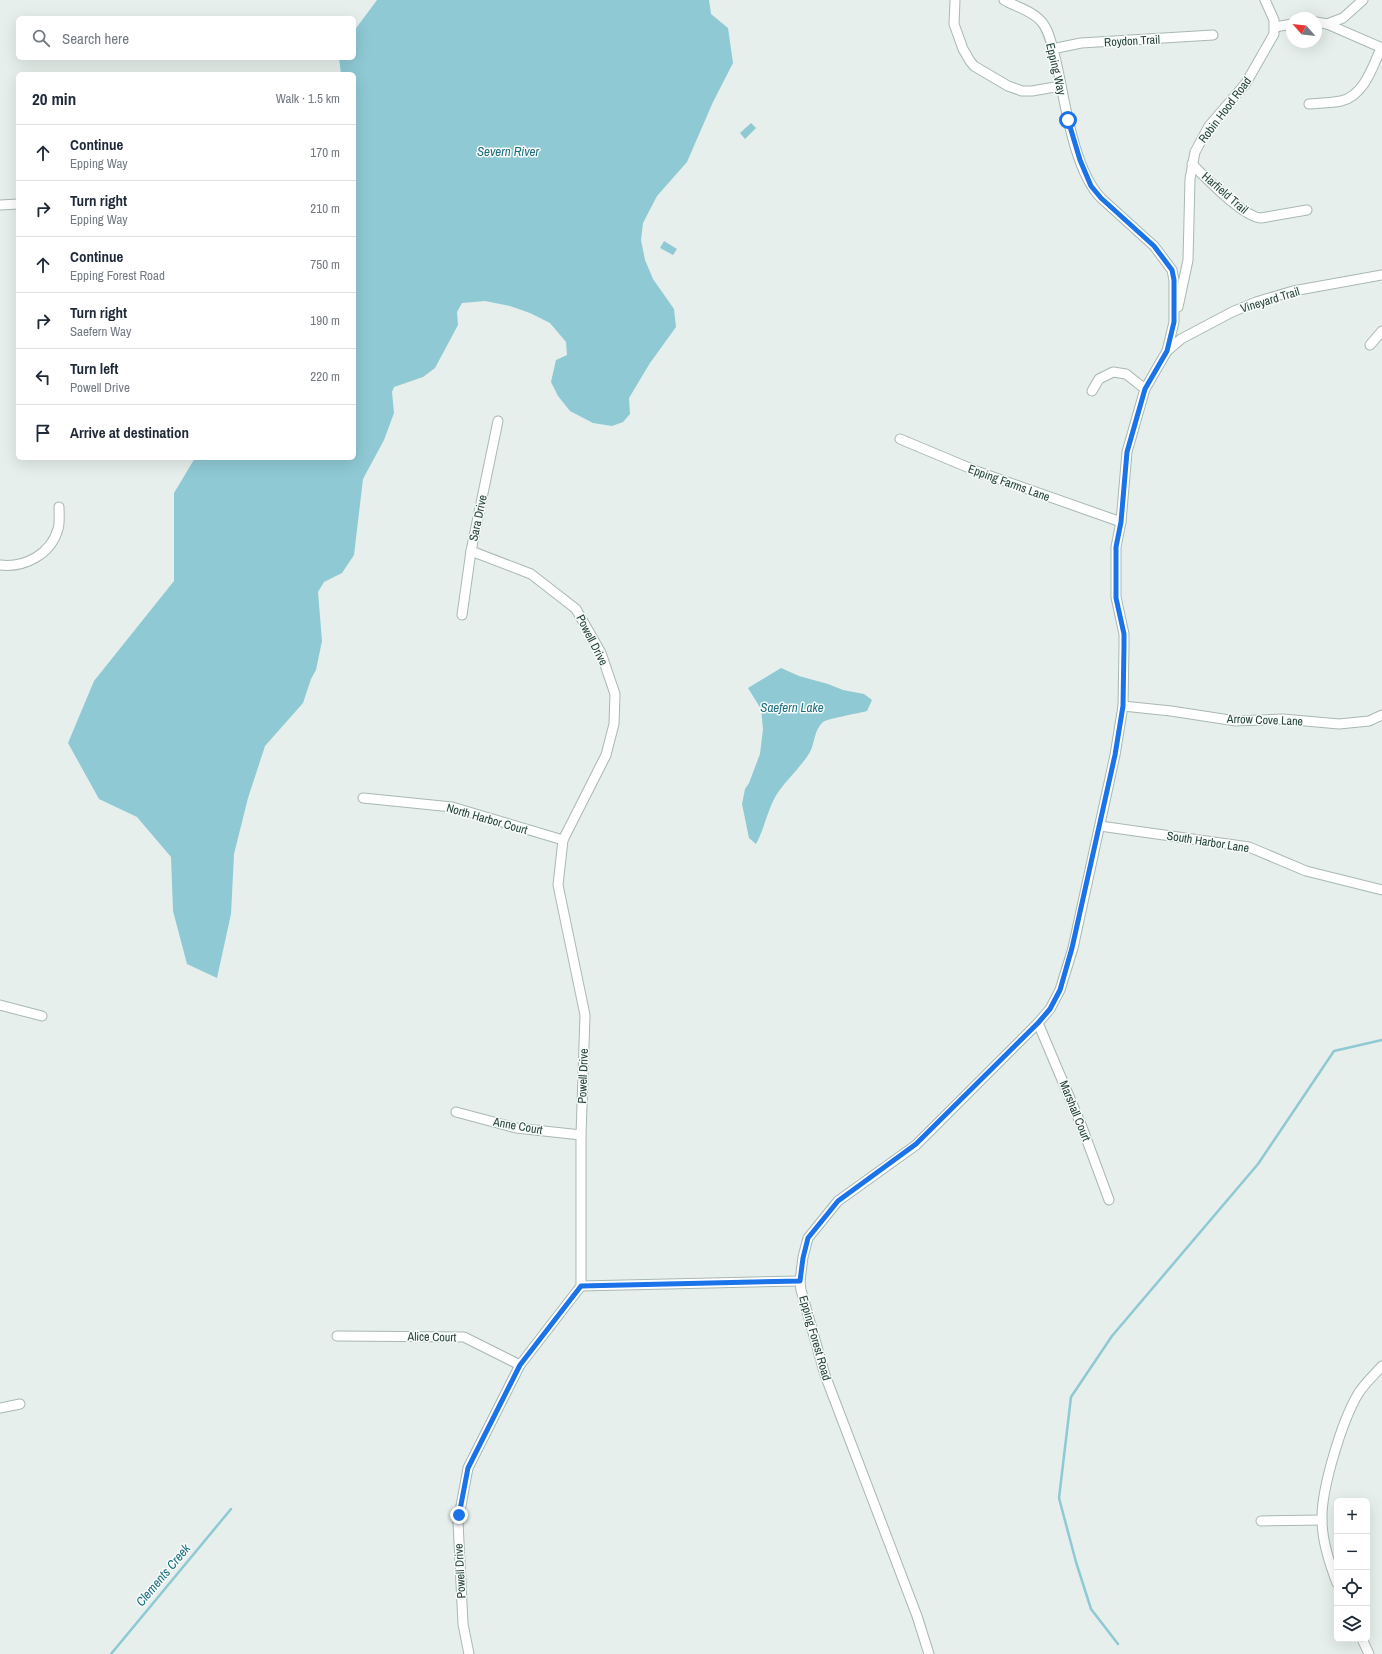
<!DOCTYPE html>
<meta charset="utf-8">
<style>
body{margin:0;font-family:"Archivo Narrow",sans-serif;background:#f2f2f3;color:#1f2937}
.controls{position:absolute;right:12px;bottom:12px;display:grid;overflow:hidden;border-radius:6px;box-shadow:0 4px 16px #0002}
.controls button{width:36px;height:36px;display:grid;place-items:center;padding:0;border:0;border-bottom:1px solid #e0e1e3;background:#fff;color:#1f2937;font:20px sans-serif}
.compass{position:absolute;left:1286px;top:12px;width:36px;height:36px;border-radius:50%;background:#fff;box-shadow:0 4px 16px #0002;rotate:297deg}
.stop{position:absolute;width:12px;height:12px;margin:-9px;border:3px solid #1a73e8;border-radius:50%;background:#fff}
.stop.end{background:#1a73e8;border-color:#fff;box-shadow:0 1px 4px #0008}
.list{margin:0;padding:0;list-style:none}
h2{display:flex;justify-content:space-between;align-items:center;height:52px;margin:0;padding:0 16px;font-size:17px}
h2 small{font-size:13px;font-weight:400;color:#747a83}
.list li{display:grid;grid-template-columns:26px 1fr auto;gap:12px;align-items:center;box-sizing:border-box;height:56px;padding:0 16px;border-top:1px solid #e0e1e3}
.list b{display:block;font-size:15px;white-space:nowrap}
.list p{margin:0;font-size:13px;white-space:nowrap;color:#747a83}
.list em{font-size:13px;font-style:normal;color:#747a83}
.icon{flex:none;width:22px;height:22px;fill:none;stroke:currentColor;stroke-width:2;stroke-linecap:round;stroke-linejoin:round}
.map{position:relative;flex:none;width:1382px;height:1654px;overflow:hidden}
.search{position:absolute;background:#fff;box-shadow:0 4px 16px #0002;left:16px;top:16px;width:340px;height:44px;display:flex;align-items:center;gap:10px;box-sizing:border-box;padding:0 14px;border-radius:6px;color:#747a83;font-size:15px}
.panel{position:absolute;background:#fff;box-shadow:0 4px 16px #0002;left:16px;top:72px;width:340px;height:388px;border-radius:6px}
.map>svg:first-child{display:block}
.water{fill:#8ec9d4}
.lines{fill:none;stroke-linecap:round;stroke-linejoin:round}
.stream{stroke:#8ec9d4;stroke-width:2.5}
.minor-casing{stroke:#a8b8b2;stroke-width:11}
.minor{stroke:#fff;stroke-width:9}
.route{stroke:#1a73e8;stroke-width:5}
.labels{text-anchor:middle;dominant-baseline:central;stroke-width:3;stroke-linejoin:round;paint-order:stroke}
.street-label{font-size:12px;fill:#24423a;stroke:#f7fbf9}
.water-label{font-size:13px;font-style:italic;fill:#1c6f80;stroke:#f7fbf9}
</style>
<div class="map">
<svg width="1382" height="1654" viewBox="0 0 1382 1654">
<rect width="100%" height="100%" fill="#e6efeb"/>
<g class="water">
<polygon points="377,0 709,0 711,14 728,28 733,63 713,102 687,162 657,196 643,223 641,240 645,260 653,279 674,309 676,327 650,363 629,398 630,414 623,422 612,426 593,423 570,411 558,396 551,382 556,360 567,355 566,342 550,323 530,313 510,306 485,301 462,303 457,312 458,325 435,368 423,377 394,387 392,392 394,413 384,440 363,479 354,555 342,573 324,582 318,592 322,641 316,670 311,679 303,703 265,746 248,798 234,854 231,914 217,978 187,964 173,911 171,857 137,817 99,799 68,743 94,681 174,581 174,493 195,458 354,458 354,74 341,74 339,58 354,58 354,31"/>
<polygon points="751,123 756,128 745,139 740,133"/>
<polygon points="664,241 677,249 673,255 660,248"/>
<path d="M781 668 799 676 828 684 843 690 864 694 872 700 867 711C860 713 826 719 823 722 814 730 815 742 810 752 801 767 788 778 779 791 768 806 765 828 756 844L749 838 742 804 745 789 749 783 760 754 763 729 761 709 748 688Z"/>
</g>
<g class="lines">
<g class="stream">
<polyline points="1118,1644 1091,1609 1076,1562 1059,1498 1071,1397 1112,1336 1258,1164 1334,1051 1382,1040"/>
<polyline points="111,1654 231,1509"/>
</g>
<defs>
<g id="minor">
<polyline points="955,0 954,24 963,49 970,61 974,66 1008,86 1022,91 1032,91 1061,86"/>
<polyline points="1316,22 1327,24 1382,48"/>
<polyline points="1327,24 1343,18 1363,0"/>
<polyline points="1275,27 1292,24"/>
<polyline points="1052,49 1081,43 1213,35"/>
<path d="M1309 104C1320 103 1331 103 1341 101 1364 96 1373 66 1381 48"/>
<path d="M1192 164C1206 178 1243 217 1261 218L1307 210"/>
<polyline points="0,205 18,204"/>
<polyline points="1178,307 1188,260 1190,179 1195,152 1209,126 1246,83 1274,34 1274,20 1265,0"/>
<polyline points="1370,345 1382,331"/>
<polyline points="1167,351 1181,339 1232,312 1256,302 1293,291 1382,275"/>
<polyline points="1092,391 1099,379 1113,372 1126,374 1145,389"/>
<polyline points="900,439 979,472 1121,522"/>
<path d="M0 565C25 568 51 554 58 529 60 523 59 514 59 507"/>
<polyline points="462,615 471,551 498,421"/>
<polyline points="1123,706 1171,711 1236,721 1283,719 1339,724 1369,721 1382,715"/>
<polyline points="363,798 452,807 563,840"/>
<polyline points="1100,826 1249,847 1306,871 1382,890"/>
<polyline points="0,1005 42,1016"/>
<polyline points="1038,1023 1082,1127 1109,1200"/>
<polyline points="456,1112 516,1128 581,1135"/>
<polyline points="581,1286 800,1281"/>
<polyline points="337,1336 464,1337 520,1365"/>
<polyline points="0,1408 20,1404"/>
<polyline points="1261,1521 1322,1520"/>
<path d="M1337 1583C1330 1565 1322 1539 1322 1520 1321 1489 1342 1421 1358 1394 1364 1384 1374 1375 1382 1366"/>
<polyline points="1362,1639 1369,1654"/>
<polyline points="469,1654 463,1624 458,1522 468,1468 520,1365 581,1286 581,1135 585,1015 558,885 563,840 606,755 614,724 615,694 601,653 576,609 531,574 471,551"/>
<path d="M929 1654 917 1616 825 1375 801 1290 800 1281 803 1257 808 1238 838 1201 916 1145 1038 1023 1050 1009 1060 990 1073 948 1115 755 1123 706 1124 646V634L1116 597V547L1121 522 1127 452 1145 389 1167 351 1174 322V280L1172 270 1154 246 1101 198C1073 169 1065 100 1056 61 1052 48 1050 31 1041 21 1031 10 1016 7 1004 0"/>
</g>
</defs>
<use href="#minor" class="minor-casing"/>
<use href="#minor" class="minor"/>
</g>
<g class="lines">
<polyline class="route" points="459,1515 468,1468 520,1365 581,1286 800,1281 803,1258 808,1238 838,1201 916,1144 1038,1023 1050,1009 1060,990 1072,948 1115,755 1123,706 1124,646 1124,634 1116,598 1116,547 1121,522 1127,452 1145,389 1167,351 1174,322 1174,280 1172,270 1154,246 1101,198 1091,186 1080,160 1068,120"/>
</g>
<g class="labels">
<g class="street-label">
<text transform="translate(1132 41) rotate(-3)">Roydon Trail</text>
<text transform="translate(1056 69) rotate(77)">Epping Way</text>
<text transform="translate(1225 110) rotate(-53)">Robin Hood Road</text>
<text transform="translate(1225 193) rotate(41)">Harfield Trail</text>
<text transform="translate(1270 300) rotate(-17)">Vineyard Trail</text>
<text transform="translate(1009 483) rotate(20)">Epping Farms Lane</text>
<text transform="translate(478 518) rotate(-78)">Sara Drive</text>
<text transform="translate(592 640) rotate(63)">Powell Drive</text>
<text transform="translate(1265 720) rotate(2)">Arrow Cove Lane</text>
<text transform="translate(487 819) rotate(16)">North Harbor Court</text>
<text transform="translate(1208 842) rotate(9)">South Harbor Lane</text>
<text transform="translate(583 1076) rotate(-88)">Powell Drive</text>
<text transform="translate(1075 1111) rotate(68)">Marshall Court</text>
<text transform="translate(518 1126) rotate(10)">Anne Court</text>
<text transform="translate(432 1337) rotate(1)">Alice Court</text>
<text transform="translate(815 1338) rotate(74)">Epping Forest Road</text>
<text transform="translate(460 1571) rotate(-93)">Powell Drive</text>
</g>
<g class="water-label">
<text x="508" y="151">Severn River</text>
<text x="792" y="707">Saefern Lake</text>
<text transform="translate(163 1575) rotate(-50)">Clements Creek</text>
</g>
</g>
</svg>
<div class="controls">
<button>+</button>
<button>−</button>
<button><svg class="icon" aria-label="locate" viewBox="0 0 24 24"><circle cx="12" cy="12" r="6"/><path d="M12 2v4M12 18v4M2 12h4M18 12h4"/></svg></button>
<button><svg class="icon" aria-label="layers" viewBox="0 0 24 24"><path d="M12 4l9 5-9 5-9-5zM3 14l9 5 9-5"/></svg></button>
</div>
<svg class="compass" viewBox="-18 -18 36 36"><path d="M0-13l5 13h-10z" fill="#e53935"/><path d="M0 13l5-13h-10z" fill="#747a83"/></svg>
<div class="stop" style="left:1068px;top:120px"></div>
<div class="stop end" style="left:459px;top:1515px"></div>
<div class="search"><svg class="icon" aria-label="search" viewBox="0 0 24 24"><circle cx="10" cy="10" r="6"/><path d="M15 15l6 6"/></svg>Search here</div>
<section class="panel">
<h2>20 min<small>Walk · 1.5 km</small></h2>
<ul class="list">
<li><svg class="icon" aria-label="ahead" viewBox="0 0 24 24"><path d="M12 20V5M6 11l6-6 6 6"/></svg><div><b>Continue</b><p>Epping Way</p></div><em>170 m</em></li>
<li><svg class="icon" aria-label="right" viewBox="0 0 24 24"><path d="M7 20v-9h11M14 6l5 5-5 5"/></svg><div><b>Turn right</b><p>Epping Way</p></div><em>210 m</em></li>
<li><svg class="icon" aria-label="ahead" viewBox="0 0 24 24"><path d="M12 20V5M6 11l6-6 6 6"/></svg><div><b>Continue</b><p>Epping Forest Road</p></div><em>750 m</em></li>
<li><svg class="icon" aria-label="right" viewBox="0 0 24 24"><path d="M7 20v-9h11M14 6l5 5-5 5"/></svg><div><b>Turn right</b><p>Saefern Way</p></div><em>190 m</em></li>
<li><svg class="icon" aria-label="left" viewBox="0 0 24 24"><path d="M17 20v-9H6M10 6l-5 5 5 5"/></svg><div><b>Turn left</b><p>Powell Drive</p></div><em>220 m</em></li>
<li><svg class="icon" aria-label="arrive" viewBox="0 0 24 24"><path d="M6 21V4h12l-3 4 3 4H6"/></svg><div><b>Arrive at destination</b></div></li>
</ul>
</section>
</div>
